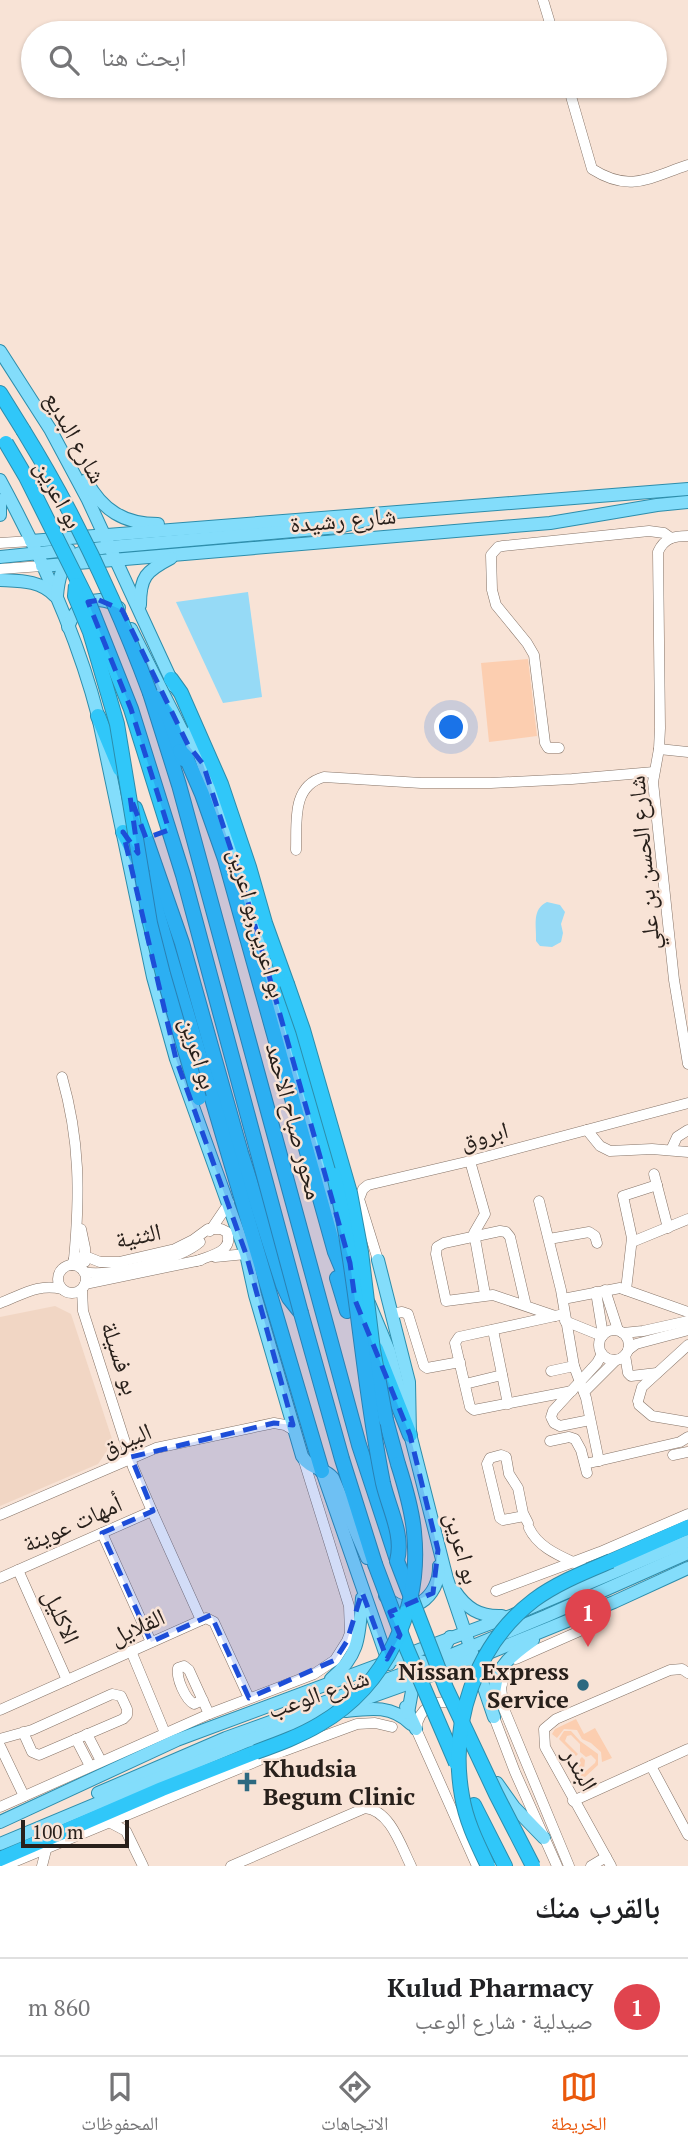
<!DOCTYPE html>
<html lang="ar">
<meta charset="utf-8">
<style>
body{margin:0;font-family:"PT Serif","Noto Naskh Arabic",serif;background:#f6f6f6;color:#202124;direction:rtl}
.scale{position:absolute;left:21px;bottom:18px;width:108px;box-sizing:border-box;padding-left:7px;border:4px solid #28201b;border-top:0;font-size:19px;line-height:24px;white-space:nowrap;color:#28201b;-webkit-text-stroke:5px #f8e3d6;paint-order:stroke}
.you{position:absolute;left:452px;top:728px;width:24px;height:24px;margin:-18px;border:5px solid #fff;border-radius:50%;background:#1a73e8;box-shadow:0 0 0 10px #1a73e833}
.badge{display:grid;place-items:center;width:46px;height:46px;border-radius:50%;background:#ea580c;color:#fff;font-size:23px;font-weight:700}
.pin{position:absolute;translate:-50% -58px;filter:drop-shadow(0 2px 4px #0008)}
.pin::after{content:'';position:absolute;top:37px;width:24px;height:21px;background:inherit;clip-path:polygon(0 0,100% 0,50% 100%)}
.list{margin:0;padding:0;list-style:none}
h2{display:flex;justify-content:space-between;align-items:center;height:91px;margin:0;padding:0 28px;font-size:30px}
h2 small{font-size:23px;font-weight:400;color:#757577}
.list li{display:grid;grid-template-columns:46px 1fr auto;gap:21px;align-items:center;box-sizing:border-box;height:98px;padding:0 28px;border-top:2px solid #e0e0e0}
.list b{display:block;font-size:26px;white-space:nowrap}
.list p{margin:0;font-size:23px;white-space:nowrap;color:#757577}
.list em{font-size:23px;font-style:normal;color:#757577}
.icon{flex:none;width:38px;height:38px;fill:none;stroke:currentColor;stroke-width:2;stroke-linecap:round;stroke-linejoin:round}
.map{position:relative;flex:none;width:688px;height:1866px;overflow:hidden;direction:ltr}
.search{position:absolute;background:#fff;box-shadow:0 2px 5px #0004;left:21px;right:21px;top:21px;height:77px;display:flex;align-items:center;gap:18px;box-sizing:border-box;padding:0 24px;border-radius:38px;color:#757577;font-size:26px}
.sheet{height:189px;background:#fff}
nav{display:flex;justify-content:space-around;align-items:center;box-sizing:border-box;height:98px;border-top:2px solid #e0e0e0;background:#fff;font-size:19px;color:#757577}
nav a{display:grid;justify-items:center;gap:4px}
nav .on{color:#ea580c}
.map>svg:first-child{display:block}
.built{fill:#f1d6c4}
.green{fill:#fcceb0}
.water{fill:#96daf6}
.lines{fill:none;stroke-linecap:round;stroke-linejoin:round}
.minor-casing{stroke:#867468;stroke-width:11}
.major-casing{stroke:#2d8dab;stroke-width:14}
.highway-casing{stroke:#2d8dab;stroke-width:16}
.minor{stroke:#fff;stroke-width:10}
.major{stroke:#83ddfb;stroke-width:12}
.highway{stroke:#30c7f9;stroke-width:14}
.highway-bridge-casing{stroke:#2d8dab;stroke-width:16;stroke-linecap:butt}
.highway-bridge{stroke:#30c7f9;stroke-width:14}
.marked{fill:#1d4ed8;fill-opacity:0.2;stroke:#1d4ed8;stroke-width:5;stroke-dasharray:14 9;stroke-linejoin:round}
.poi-dot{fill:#2c6980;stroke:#f8e3d6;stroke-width:2.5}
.labels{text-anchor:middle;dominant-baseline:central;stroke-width:5;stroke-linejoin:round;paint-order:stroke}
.street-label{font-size:24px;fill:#28201b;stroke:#f8e3d6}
.poi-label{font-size:24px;font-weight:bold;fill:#28201b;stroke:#f8e3d6;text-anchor:end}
</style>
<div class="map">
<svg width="688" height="1866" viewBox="0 0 688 1866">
<rect width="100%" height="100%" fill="#f8e3d6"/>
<polygon class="built" points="55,1306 71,1314 113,1442 98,1464 0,1506 0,1317"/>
<g class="green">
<polygon points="528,659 537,736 489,742 481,663"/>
<polygon points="576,1719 584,1734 595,1728 612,1758 602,1762 601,1752 591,1743 582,1739 577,1730 564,1729 557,1738 552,1734 555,1729"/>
<polygon points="564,1731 571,1731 580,1741 598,1754 598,1765 585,1777 578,1775 580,1759 582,1757 585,1760 584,1770 586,1771 595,1763 596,1760 591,1755 586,1757 580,1752 580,1744 571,1735 567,1736 565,1741 578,1754 576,1756 559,1739"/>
</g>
<g class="water">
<polygon points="248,592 262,697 223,703 176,602"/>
<path d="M547 902 560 905 565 912 561 924 563 933 561 942 552 947 540 946 536 941C537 926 531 910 547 902Z"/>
</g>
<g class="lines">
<defs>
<g id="minor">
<polyline points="543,0 553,33"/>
<path d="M568 86 592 169C630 193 649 178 688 165"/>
<path d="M688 536C674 536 664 538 658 552L660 728 659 749 653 782 674 980 688 1064"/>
<polyline points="0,543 31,541"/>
<polyline points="0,569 42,566"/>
<polyline points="559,748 548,748 545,743 534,655 527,643 496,605 492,590 491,555 498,547 503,546 649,531 664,533 671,538"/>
<polyline points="659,749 688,752"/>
<path d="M296 850C297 823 291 786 324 777L421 783H491L572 779 654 772"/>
<path d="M62 1077C80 1140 80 1195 74 1259"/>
<polyline points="587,1130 600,1146 610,1151 652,1149 688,1152"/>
<polyline points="671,1150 677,1137 688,1130"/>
<polyline points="470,1161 485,1214 474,1233 485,1294"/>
<polyline points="654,1174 668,1228"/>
<polyline points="539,1201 561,1290 574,1366 586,1398 599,1461"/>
<polyline points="81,1229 85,1248 85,1262"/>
<polyline points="210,1231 229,1203"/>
<polyline points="549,1239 589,1232 595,1236 597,1243"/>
<polyline points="632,1242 688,1219"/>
<polyline points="215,1257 246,1254"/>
<polyline points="378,1260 359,1199 363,1189 368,1185 470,1161 688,1103"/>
<path d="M72 1265 74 1259 85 1256 100 1262H119L175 1249 193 1240 208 1229H221L227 1232C234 1252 211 1255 197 1261"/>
<circle cx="72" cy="1279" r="14"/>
<path d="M84 1272C109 1278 181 1259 200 1242"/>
<polyline points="85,1284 201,1260"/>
<polyline points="605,1290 618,1330"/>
<polyline points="626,1290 632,1238 623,1196 657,1185"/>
<polyline points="596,1292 603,1335"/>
<polyline points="563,1299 620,1288 688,1312"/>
<path d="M0 1303C22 1295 38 1283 62 1289"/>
<polyline points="526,1306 510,1237 506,1232 500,1231 444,1243 437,1247 436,1254 446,1301 493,1295 555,1316"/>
<polyline points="391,1314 402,1312 408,1314 424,1366 427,1368 460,1362"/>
<polyline points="564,1314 459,1337 455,1343 470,1407 474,1410 572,1391"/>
<polyline points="565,1321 602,1336"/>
<polyline points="493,1330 508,1404"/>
<circle cx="614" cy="1345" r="15"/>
<polyline points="623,1333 643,1331 688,1321"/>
<polyline points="628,1350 636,1344 688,1330"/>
<polyline points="625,1355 628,1373 631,1376 657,1373"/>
<polyline points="551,1371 574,1366"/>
<polyline points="465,1384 502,1375"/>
<polyline points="584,1392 616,1360"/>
<polyline points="638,1401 642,1387 688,1345"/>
<polyline points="639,1405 652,1416 688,1422"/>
<polyline points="590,1420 560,1426 554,1423 551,1417 553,1411 597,1363 602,1354"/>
<polyline points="550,1441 569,1437 575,1439 581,1450 587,1473"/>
<polyline points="673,1455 688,1452"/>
<polyline points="585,1464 680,1442 688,1437"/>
<polyline points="152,1511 201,1620"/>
<polyline points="0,1515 156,1448 274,1423 285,1425 295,1431"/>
<polyline points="524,1516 503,1520 500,1518 487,1464 490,1458 501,1455 506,1457 509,1474 518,1488 523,1513 528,1523"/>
<path d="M529 1528C540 1551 567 1558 587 1569"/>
<polyline points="102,1533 151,1642"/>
<polyline points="18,1570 67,1680"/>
<polyline points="0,1578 152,1511 133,1467 83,1311 82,1290"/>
<polyline points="496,1591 600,1552 688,1514"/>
<polyline points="131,1651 165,1733"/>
<polyline points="516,1659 582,1630 586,1625 588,1612"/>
<polyline points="505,1674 501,1688 504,1709 569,1866"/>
<path d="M203 1700 194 1704C185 1699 176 1678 178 1668L184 1666 189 1670 209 1714"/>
<path d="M455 1704C435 1698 419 1708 416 1729L477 1866"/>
<polyline points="0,1710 206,1618 214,1622 249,1698"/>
<polyline points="494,1717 515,1772 557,1866"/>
<polyline points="87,1734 101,1761"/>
<polyline points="0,1739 32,1730 112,1694 121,1696 127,1709 127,1715 123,1719 39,1755 32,1752 23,1732"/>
<polyline points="76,1739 90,1766"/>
<polyline points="0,1746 24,1796"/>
<polyline points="651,1766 688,1835"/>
<polyline points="573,1801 688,1749"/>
<polyline points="0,1807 209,1714 314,1674 335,1660 347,1641 350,1633 349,1606 304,1461"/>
<polyline points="109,1822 126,1831 143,1866"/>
<polyline points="4,1866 262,1759 357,1724 375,1723 392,1727"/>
<polyline points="42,1866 47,1846"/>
<path d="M231 1866 365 1808C390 1810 401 1846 411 1866"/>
<polyline points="591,1866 606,1857"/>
<polyline points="611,1866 545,1747 544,1729 556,1719 670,1670 682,1669 688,1673"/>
</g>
<g id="major">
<polyline points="0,351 50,429 88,500 174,686"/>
<path d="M0 480C40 554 77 634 98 716L153 977 176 1059 246 1254 255 1295 302 1456C310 1470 324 1467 333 1478L367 1558"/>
<path d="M86 480C102 510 124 524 158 524"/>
<polyline points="0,500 0,515"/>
<polyline points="31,541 688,489"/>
<polyline points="0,557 69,550"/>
<polyline points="42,566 550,523 657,505 688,502"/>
<path d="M0 580C20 581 40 580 55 596"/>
<path d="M57 596C60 556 74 551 110 547L339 527 370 519"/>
<path d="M140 605C140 577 146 571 171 558"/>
<path d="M68 627C76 604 98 591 119 608"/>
<polyline points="131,629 192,751"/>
<polyline points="192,732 240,872 341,1238"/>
<polyline points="378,1260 409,1382 410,1435"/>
<polyline points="369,1303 389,1351 403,1405"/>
<polyline points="408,1426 447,1579 494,1717"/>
<polyline points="322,1471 389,1664"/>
<path d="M454 1590C466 1608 479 1617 502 1616"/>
<path d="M385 1596C409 1621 440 1597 439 1566"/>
<path d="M407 1652C419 1670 455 1661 473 1659"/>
<polyline points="486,1654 614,1602 688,1568"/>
<polyline points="444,1658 546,1616 688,1553"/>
<path d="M331 1679C361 1654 359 1634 362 1598"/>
<path d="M494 1706C492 1670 506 1659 533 1640"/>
<polyline points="406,1707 416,1729"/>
<path d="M346 1711C371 1708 392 1705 411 1724"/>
<polyline points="408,1713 412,1691 419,1678"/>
<polyline points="497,1783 514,1807 544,1838"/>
<polyline points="98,1793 226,1738 430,1664 442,1652 450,1637"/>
<polyline points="0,1822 177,1740 513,1615 688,1541"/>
<polyline points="0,1844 247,1741 449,1669"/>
</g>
<g id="highway">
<polyline points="0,393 23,430"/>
<polyline points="171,679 181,693 221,784 249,867 265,923 287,984"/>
<polyline points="150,693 179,785 359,1445 397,1560"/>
<polyline points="156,698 169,717 183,759"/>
<polyline points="98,716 120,769"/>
<polyline points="180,751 186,757 202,794 225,859 335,1252 353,1295"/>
<polyline points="135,808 182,943 241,1153 283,1285 289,1298 301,1313 342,1459 375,1564"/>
<polyline points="123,832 138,860"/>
<polyline points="147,878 322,1471"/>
<polyline points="277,975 334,1175"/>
<polyline points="337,1278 347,1311"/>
<polyline points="376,1349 410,1435"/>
<polyline points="386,1420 398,1464"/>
<polyline points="611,1561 688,1527"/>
<polyline points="474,1805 505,1866"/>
<polyline points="0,1859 162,1789 256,1752"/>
</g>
</defs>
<use href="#minor" class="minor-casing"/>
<use href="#major" class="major-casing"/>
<use href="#highway" class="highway-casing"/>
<use href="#minor" class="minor"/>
<use href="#major" class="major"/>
<use href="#highway" class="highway"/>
<defs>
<g id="highway-bridge">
<path d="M23 430C75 514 116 601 150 693"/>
<polyline points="6,443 26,477 89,603 131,709 183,875 301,1313"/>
<polyline points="76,585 75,596 90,632 117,724 150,923 163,974 199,1098"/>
<polyline points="287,984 303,1030 350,1193 361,1252 373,1350 386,1420"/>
<path d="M334 1175C358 1277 362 1381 383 1483 389 1509 404 1535 397 1561L446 1688 496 1794 533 1866"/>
<polyline points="375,1564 407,1649 456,1763"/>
<path d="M256 1752C278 1744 300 1736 320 1724 387 1685 422 1608 414 1532 412 1509 405 1486 398 1464"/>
<path d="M488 1866C477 1843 466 1821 462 1796 449 1724 475 1645 534 1600 557 1583 585 1572 611 1561"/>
</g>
</defs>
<use href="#highway-bridge" class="highway-bridge-casing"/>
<use href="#highway-bridge" class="highway-bridge"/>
</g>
<path class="marked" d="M99 600 122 610 188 745 203 764 250 908 350 1263 355 1300 410 1435 438 1550 433 1593 390 1612 400 1635 387 1659 362 1592 347 1641 335 1660 249 1698 211 1615 151 1642 102 1533 153 1511 131 1457 274 1423 293 1425 246 1254 176 1059 123 832 138 853 130 796 146 838 169 830 131 709 88 602Z"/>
<g class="poi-dot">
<circle cx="583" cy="1685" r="7"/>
<path d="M243.5 1771.5h7v7h7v7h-7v7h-7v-7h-7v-7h7z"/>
</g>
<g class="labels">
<g class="street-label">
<text transform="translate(76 437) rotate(61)">شارع البديع</text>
<text transform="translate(59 494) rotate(62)">بو اعرين</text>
<text transform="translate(343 519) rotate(-5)">شارع رشيدة</text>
<text transform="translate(643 863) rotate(-95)">شارع الحسن بن علي</text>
<text transform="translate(258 923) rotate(74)">بو اعرين,بو اعرين</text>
<text transform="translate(199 1053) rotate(73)">بو اعرين</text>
<text transform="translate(295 1121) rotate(75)">محور صباح الاحمد</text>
<text transform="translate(484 1135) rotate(-15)">ابروق</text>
<text transform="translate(138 1235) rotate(-12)">الثنية</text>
<text transform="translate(121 1358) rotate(72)">بو فسيلة</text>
<text transform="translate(126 1439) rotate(-22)">البيرق</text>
<text transform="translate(72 1523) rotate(-24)">أمهات عوينة</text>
<text transform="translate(463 1548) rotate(75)">بو اعرين</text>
<text transform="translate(62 1616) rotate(66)">الاكليل</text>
<text transform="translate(137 1626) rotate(-24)">القلايل</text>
<text transform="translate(318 1693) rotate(-19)">شارع الوعب</text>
<text transform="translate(581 1769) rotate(61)">البندر</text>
</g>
<g class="poi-label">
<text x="569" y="1671">Nissan Express<tspan x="569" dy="28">Service</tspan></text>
<text x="263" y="1768" text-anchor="start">Khudsia<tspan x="263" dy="28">Begum Clinic</tspan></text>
</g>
</g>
</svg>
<div class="scale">100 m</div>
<div class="you"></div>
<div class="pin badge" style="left:588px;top:1647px;background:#e0444e">1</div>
<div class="search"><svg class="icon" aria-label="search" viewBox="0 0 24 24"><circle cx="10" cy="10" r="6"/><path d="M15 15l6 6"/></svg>ابحث هنا</div>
</div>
<section class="sheet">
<h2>بالقرب منك<small></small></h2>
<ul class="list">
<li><span class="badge" style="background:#e0444e">1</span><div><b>Kulud Pharmacy</b><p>صيدلية · شارع الوعب</p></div><em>860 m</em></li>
</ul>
</section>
<nav>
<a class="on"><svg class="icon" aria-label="map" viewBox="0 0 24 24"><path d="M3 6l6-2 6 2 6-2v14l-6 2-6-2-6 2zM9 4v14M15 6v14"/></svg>الخريطة</a>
<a><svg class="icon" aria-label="directions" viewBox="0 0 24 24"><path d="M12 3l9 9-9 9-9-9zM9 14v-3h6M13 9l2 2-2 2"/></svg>الاتجاهات</a>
<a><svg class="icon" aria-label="saved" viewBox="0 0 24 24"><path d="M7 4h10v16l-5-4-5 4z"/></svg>المحفوظات</a>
</nav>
